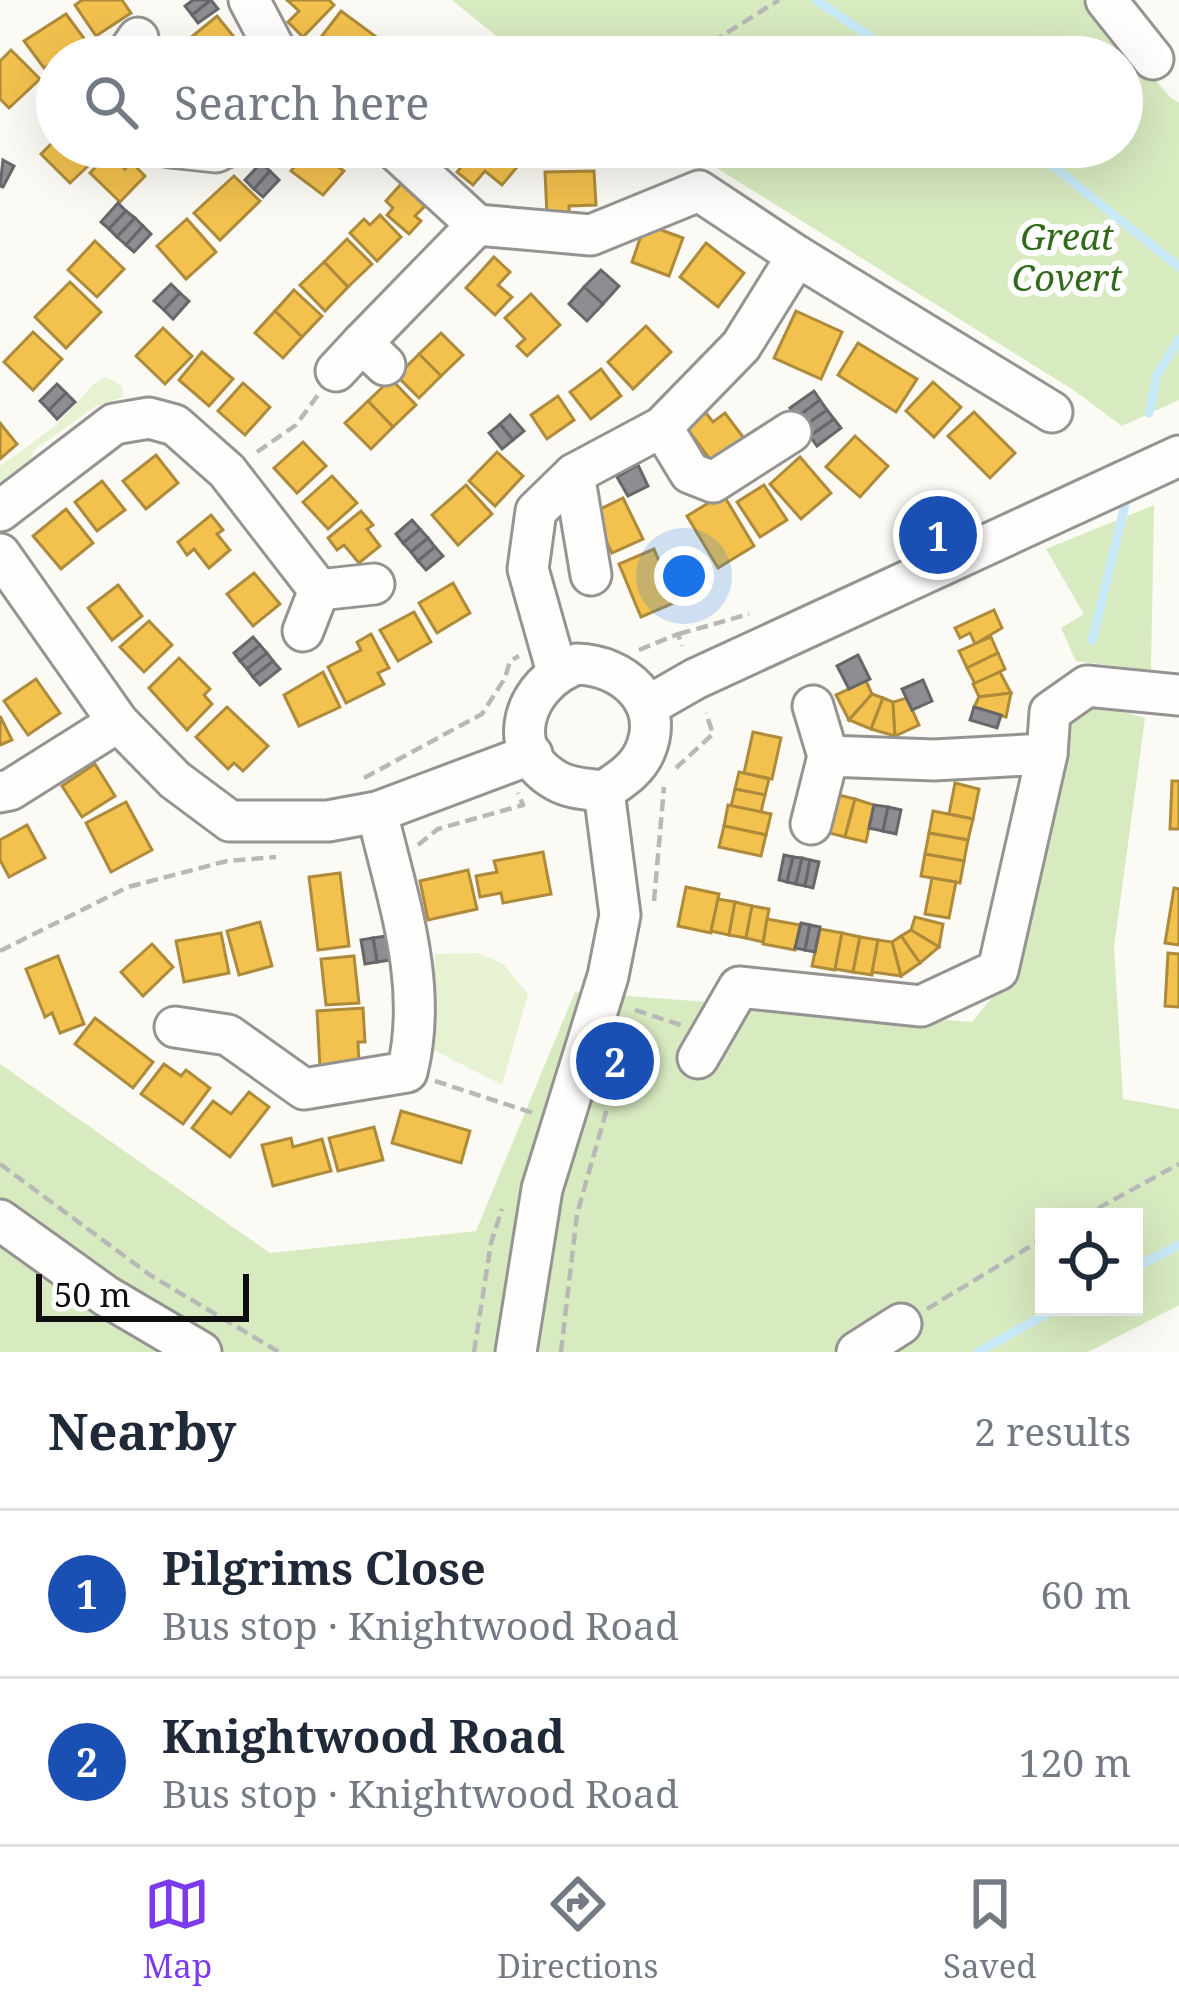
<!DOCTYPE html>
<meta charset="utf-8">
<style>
body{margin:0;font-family:"Noto Serif",serif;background:#f6f6f7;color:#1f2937}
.controls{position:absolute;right:36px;bottom:36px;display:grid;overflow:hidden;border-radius:0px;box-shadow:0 12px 48px #0002}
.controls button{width:108px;height:108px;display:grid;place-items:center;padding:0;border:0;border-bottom:3px solid #e0e1e3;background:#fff;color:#1f2937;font:60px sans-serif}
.scale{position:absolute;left:36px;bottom:30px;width:213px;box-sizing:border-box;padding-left:12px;border:6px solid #0e0e0e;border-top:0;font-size:33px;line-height:42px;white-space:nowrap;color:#0e0e0e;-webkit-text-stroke:9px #fff;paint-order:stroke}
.you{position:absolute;left:684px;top:576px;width:42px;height:42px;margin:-30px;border:9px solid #fff;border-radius:50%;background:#1a73e8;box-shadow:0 0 0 18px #1a73e833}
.badge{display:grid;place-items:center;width:78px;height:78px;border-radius:50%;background:#7c3aed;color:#fff;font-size:39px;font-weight:700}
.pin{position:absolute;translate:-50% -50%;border:6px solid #fff;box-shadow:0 3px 12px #0006}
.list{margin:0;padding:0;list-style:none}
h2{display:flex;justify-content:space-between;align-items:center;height:156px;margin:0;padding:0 48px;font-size:51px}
h2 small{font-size:39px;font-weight:400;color:#747a83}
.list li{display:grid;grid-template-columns:78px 1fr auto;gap:36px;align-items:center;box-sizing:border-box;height:168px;padding:0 48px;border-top:3px solid #e0e1e3}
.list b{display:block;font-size:45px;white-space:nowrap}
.list p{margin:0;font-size:39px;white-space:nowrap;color:#747a83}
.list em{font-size:39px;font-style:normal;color:#747a83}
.icon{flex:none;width:66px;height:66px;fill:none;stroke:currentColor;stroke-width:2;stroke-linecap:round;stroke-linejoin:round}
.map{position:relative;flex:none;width:1179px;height:1352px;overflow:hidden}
.search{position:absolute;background:#fff;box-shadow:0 12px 48px #0002;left:36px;right:36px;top:36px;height:132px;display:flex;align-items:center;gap:30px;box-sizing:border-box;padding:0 42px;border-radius:66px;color:#747a83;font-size:45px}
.sheet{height:492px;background:#fff}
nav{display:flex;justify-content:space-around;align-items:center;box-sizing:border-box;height:168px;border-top:3px solid #e0e1e3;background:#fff;font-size:33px;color:#747a83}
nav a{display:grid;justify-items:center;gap:6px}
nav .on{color:#7c3aed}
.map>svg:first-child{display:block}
.green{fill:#e7f2d2}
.forest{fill:#d8eac0;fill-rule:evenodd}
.homes{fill:#f2c14e;stroke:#ae8b3b;stroke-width:3}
.industry{fill:#8d8d92;stroke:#67676a;stroke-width:3}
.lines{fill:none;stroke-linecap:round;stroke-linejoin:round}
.stream{stroke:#c8eaf8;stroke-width:9}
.minor-casing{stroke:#959492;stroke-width:45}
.path{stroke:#b8b8b7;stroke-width:4.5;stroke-dasharray:12 6;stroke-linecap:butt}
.minor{stroke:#fffefd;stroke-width:39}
.labels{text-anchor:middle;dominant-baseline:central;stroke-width:12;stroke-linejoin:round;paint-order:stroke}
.park-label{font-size:36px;font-style:italic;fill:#316a1b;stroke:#fff}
</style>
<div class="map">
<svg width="1179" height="1352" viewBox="0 0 1179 1352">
<rect width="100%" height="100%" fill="#fcfaf4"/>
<g class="green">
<polygon points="106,377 122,386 123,397 96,406 33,451 32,462 0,487 0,466 54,427 93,385"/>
<polygon points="479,953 504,965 528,994 502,1085 430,1048 435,954"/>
</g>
<g class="forest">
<polygon points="452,0 1086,0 1170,97 1179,103 1179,400 1122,426 1075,391 683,147 1122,147 1122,57 522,57"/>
<polygon points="1154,505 1151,670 1076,661 1061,628 1084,614 1046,549"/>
<path d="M1095 704 1145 718 1114 947 1123 1099 1179 1109V1305L1088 1352H0V1064L270 1253 476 1231 575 992 972 1022 1015 969 1070 720ZM1044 1217H1134V1307H1044Z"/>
</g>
<g class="homes">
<polygon points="82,0 122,0 131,13 96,36 75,5"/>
<polygon points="287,0 329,0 334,5 303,37 288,22 299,11"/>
<polygon points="341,11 394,50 389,57 339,57 318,41"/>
<polygon points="66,14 86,41 44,68 24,41"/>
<polygon points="217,16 238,42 219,57 203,57 189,39"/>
<polygon points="11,50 40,79 9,108 0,99 0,61"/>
<polygon points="57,138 57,147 78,147 74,151 88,166 70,183 41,154"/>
<polygon points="311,147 344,171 323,195 291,171"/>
<polygon points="478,147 496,147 518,166 502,185 485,171 473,185 457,172"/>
<polygon points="108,154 125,169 131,162 145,176 120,202 90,173"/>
<polygon points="594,171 596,205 569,206 569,216 547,216 545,172"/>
<polygon points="234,176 260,201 220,240 194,213"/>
<polygon points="401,184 425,206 415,216 421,221 409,234 387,215 393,208 386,201"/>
<polygon points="380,215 401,237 377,261 350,233 364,219 370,225"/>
<polygon points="187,219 216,252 186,279 157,246"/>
<polygon points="645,224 683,238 669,276 632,262"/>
<polygon points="347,239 372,264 348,287 324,262"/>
<polygon points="95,241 124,269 97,297 68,270"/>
<polygon points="706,243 744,273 718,307 680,277"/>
<polygon points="494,257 510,272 498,285 512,297 495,315 466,288"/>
<polygon points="324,262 348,287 325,311 300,285"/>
<polygon points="70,282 101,312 66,348 35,317"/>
<polygon points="294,290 322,316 302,337 275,311"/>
<polygon points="531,294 560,325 527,356 517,346 525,339 505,318"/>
<polygon points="275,311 302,337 283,358 255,333"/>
<polygon points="796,311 842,332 821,379 774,358"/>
<polygon points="646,326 671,352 633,389 608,362"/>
<polygon points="163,328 192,356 165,384 136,356"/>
<polygon points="33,332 62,359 33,390 4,362"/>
<polygon points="441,333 463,355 441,376 419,354"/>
<polygon points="858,343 917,379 896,412 838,375"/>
<polygon points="202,352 233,379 209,406 179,380"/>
<polygon points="419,354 441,376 419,398 397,376"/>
<polygon points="601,369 621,396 591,419 570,392"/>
<polygon points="391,379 416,405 393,427 368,401"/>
<polygon points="933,382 961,407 934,437 906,411"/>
<polygon points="243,383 270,407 245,435 218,411"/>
<polygon points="558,396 574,420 547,439 531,415"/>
<polygon points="368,401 393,427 371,449 345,423"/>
<polygon points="702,408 713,422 725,413 746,441 714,465 683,423"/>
<polygon points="974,412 1015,453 990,478 948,436"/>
<polygon points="0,423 17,444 0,459"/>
<polygon points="855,436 888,466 860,497 826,467"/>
<polygon points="303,442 326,466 297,493 274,468"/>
<polygon points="497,452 523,476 495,506 469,481"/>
<polygon points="156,455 178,483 146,509 123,481"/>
<polygon points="800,457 831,493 801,519 770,484"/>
<polygon points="332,476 357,503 328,529 303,502"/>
<polygon points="102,481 125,510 97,531 75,502"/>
<polygon points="466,485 492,514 458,545 432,515"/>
<polygon points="764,485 787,520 760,537 737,502"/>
<polygon points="723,494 754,546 718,568 687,516"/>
<polygon points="623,498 643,539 612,553 592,513"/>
<polygon points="66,509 93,543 61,569 33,536"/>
<polygon points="361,511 373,525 367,529 380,546 359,563 344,545 337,550 328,538"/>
<polygon points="211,515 223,530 217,534 230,550 209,568 194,549 187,555 178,542"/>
<polygon points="654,549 676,602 641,617 619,564"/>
<polygon points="254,573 280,604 253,626 227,594"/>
<polygon points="453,583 470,613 437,633 419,603"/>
<polygon points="118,585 142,616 112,640 88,608"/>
<polygon points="994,610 1002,628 975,644 970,633 960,638 955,628"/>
<polygon points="414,612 431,642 398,661 380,630"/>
<polygon points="149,621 172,645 144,672 120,647"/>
<polygon points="371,634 389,668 378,673 384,684 346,703 328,667 361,650 357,642"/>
<polygon points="991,637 998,653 967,668 959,651"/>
<polygon points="998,653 1005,669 975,684 967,668"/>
<polygon points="179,658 210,689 204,695 212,704 187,730 149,688"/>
<polygon points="323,672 340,707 299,726 284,695"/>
<polygon points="1000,672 1011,693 979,697 973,684"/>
<polygon points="36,679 60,713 28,735 4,701"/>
<polygon points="866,681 872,694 849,720 836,695"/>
<polygon points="1011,693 1006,717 974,707 979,697"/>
<polygon points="872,694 883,698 871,729 849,720"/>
<polygon points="883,698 893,702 895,736 871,729"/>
<polygon points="907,698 919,725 895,736 893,702"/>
<polygon points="227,707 268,746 243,771 234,763 228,769 196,737"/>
<polygon points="0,716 12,740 0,745"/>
<polygon points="753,732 781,738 772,779 744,773"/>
<polygon points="95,764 115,796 82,817 62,786"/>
<polygon points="739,772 769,779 765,795 735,789"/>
<polygon points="1172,781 1179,781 1179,829 1170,829"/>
<polygon points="955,783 979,789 973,819 949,814"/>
<polygon points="735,789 765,795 761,812 731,806"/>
<polygon points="835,794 855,799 845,837 825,832"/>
<polygon points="855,799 874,805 866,842 845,837"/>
<polygon points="126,802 152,850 111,872 86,823"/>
<polygon points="728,805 771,814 766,835 724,826"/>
<polygon points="933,811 973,819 968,840 929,833"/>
<polygon points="27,825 45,858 9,877 0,860 0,840"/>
<polygon points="724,826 766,835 761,856 719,847"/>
<polygon points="929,833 968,840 964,861 925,854"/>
<polygon points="543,852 551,894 503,903 501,893 480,897 476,876 497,872 494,861"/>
<polygon points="925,854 964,861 960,883 921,876"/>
<polygon points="468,870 477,909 428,920 420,881"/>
<polygon points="340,873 349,946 318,950 309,877"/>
<polygon points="932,878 956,882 949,918 925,914"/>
<polygon points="686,887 719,894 711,933 678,926"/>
<polygon points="1174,888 1179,889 1179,945 1165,943"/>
<polygon points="718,899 735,902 729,935 711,931"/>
<polygon points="735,902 752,906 746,938 729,935"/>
<polygon points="752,906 769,909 763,942 746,938"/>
<polygon points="915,917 943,924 939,947 911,930"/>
<polygon points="767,919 800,925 795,950 763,944"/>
<polygon points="260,922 272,966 239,975 227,931"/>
<polygon points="820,929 842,933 835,970 812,966"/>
<polygon points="911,930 939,947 920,963 901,936"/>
<polygon points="221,933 229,973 184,982 176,941"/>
<polygon points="842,933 860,937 853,972 835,969"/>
<polygon points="901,936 920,963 901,976 892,942"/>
<polygon points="860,937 878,940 872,975 853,972"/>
<polygon points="878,940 892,942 901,976 872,972"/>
<polygon points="152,944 173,967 143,996 121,972"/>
<polygon points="1168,953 1179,954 1179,1007 1165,1006"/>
<polygon points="58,956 84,1024 60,1033 52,1013 45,1017 26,969"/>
<polygon points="354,956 359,1003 326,1005 321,959"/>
<polygon points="363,1008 365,1042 358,1042 359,1065 320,1067 317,1011"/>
<polygon points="95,1018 153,1062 133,1088 75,1044"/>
<polygon points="164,1064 181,1076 186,1070 210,1088 183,1124 141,1094"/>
<polygon points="249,1092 269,1107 230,1157 192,1128 213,1101 231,1114"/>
<polygon points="401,1111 470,1131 461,1163 392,1143"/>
<polygon points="374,1127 383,1160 338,1171 329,1138"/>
<polygon points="291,1138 293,1147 322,1139 331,1171 273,1186 262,1145"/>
</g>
<g class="industry">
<polygon points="193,0 211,0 192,15 185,6"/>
<polygon points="211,0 218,9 198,23 192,15"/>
<polygon points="3,160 14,166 3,187 0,186"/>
<polygon points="261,163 270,171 254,189 245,180"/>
<polygon points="270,171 279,180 263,197 254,189"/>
<polygon points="118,203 126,211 109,229 101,222"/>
<polygon points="126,211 135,218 117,237 109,229"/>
<polygon points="135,218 143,226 126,245 117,237"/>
<polygon points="143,226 151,234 134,252 126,245"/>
<polygon points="601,270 619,286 603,304 584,287"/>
<polygon points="171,284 180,293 164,310 154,301"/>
<polygon points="584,287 603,304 587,321 569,304"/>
<polygon points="180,293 189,301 173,319 164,310"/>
<polygon points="57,384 66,393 49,410 40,401"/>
<polygon points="814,391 820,400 796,418 790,408"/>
<polygon points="66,393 75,402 57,419 49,410"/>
<polygon points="820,400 827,410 803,427 796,418"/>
<polygon points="827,410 834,419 810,436 803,427"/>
<polygon points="510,415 524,431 513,440 500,424"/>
<polygon points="834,419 841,428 817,446 810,436"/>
<polygon points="500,424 513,440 502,449 489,433"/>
<polygon points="638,465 648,486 628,496 617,477"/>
<polygon points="412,520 420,529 403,543 396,534"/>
<polygon points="420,529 428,538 411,552 403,543"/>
<polygon points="428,538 435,547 418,561 411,552"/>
<polygon points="435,547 443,556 426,570 418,561"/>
<polygon points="253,637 260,645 240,661 234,653"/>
<polygon points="260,645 267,653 247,669 240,661"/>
<polygon points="267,653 273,661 253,677 247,669"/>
<polygon points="858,655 870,679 849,689 837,666"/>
<polygon points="273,661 280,669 260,685 253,677"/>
<polygon points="923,680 932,701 912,710 902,689"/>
<polygon points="974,707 1001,715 997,728 970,720"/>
<polygon points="874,805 888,807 883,831 869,828"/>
<polygon points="888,807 901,810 896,834 883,831"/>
<polygon points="784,855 793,857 787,882 779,880"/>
<polygon points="793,857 802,858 796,884 787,882"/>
<polygon points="802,858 810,860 805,886 796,884"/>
<polygon points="810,860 819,862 813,888 805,886"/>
<polygon points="801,923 810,925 805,950 795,948"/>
<polygon points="810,925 820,927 815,952 805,950"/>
<polygon points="386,936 390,960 377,962 373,938"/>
<polygon points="373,938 377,962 365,964 361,940"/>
</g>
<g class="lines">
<g class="stream">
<polyline points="816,0 900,57"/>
<polyline points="1029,147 1179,267"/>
<polyline points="1149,413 1157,375 1179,339"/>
<polyline points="1092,641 1125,505"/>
<polyline points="1134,1268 1179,1245"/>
<polyline points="978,1352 1059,1307"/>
</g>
<defs>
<g id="minor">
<polyline points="249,0 279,57"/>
<polyline points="1106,0 1153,59"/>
<polyline points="125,57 138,38"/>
<polyline points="170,147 216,152 226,147"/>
<polyline points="392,147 477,225 591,235 699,191 797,256 741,346 662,427 574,474 536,511 528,569 557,672"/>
<polyline points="797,256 1052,412"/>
<polyline points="385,365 362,343 477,225"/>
<polyline points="336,371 362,343"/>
<polyline points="662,427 690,473 713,482 791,432"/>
<polyline points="574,474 591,575"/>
<polyline points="0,511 114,424 149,418 175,425 227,471 319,590 374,584"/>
<polyline points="0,554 118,722 175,780 230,821 328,821 377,812 532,754"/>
<polyline points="303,631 319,590"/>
<path d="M577 664C623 665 666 702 645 751 637 770 620 780 604 791 589 789 571 789 557 781 501 750 524 683 577 664Z"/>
<polyline points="648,706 695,679 1179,456"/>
<polyline points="813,706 828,756"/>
<polyline points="0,792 10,790 118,722"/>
<polyline points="811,824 828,756 934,760 1047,754 1050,712 1087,686 1179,695"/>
<path d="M175 1027 228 1035 304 1089 407 1072C429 984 397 898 377 812"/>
<polyline points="698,1058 739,987 921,1006 998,970 1047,754"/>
<polyline points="0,1220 106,1296 201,1352"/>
<polyline points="516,1352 542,1189 608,976 620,915 604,791"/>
<polyline points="857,1352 901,1324"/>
</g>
</defs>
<use href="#minor" class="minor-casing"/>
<g class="path">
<polyline points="706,57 706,46 779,0"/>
<polyline points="700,161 701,147"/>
<polyline points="257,452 296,425 318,395"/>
<polyline points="679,634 749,614"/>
<polyline points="639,650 678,634 682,646"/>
<polyline points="676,768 713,734 706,713"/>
<polyline points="364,778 482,714 505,678 510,661 519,656"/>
<polyline points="418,845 438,829 523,805 518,793"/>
<polyline points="654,901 664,787"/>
<polyline points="0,951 128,887 227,861 276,857"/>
<polyline points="635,1010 681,1025"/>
<polyline points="435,1081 533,1113"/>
<polyline points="0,1164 150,1275 279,1352"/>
<polyline points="1082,1217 1179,1164"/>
<polyline points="927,1309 1044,1238"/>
<polyline points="474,1352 491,1243 502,1209"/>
<polyline points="561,1352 577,1214 631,1024"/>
</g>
<use href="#minor" class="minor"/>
</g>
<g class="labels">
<g class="park-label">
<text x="1067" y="236">Great<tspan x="1067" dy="41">Covert</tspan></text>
</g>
</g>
</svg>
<div class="controls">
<button><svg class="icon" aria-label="locate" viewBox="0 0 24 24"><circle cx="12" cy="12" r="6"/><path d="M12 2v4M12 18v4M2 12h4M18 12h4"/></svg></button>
</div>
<div class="scale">50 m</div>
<div class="you"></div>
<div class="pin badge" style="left:938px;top:535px;background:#1a4fb4">1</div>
<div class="pin badge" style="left:615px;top:1061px;background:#1a4fb4">2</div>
<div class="search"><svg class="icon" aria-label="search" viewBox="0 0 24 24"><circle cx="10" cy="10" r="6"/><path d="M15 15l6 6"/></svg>Search here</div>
</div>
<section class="sheet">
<h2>Nearby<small>2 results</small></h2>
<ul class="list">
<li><span class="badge" style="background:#1a4fb4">1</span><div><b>Pilgrims Close</b><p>Bus stop · Knightwood Road</p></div><em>60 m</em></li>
<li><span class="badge" style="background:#1a4fb4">2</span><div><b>Knightwood Road</b><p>Bus stop · Knightwood Road</p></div><em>120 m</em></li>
</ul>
</section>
<nav>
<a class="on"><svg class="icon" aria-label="map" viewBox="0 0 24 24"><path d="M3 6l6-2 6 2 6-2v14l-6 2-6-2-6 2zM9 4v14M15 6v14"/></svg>Map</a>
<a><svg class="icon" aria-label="directions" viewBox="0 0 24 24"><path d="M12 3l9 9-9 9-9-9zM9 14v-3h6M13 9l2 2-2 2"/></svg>Directions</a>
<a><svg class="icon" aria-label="saved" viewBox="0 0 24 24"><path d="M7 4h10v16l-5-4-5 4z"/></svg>Saved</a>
</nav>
